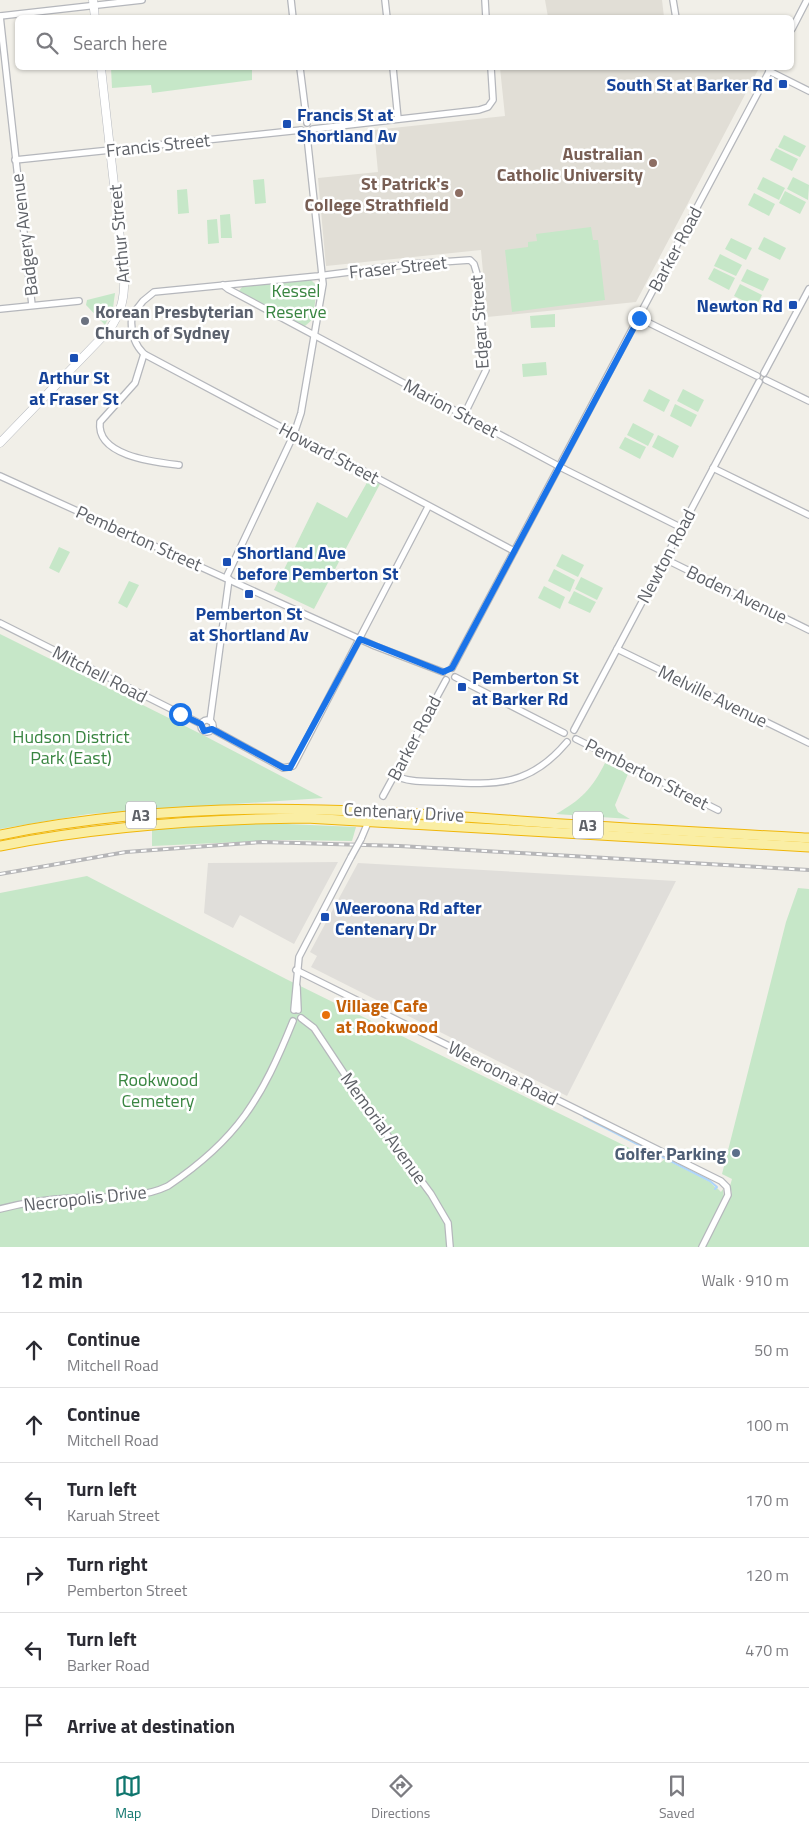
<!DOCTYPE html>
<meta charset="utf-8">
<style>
body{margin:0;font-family:"Titillium Web",sans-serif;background:#f2f2f3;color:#2b2b33}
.stop{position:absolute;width:15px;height:15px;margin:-11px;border:4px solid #1a73e8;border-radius:50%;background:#fff}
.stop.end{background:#1a73e8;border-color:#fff;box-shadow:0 1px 5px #0008}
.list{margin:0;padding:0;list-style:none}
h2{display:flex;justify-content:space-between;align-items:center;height:65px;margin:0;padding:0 20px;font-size:21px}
h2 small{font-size:16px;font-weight:400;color:#7c7c81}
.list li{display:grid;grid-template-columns:32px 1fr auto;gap:15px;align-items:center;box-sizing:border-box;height:75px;padding:0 20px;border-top:1px solid #e1e1e2}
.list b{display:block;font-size:19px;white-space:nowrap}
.list p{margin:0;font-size:16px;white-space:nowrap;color:#7c7c81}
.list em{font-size:16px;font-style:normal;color:#7c7c81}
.icon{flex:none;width:28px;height:28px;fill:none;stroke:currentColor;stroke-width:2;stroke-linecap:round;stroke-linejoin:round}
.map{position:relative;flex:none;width:809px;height:1247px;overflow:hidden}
.search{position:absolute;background:#fff;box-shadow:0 1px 4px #0004;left:15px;right:15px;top:15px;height:55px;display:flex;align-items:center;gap:12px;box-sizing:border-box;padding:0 18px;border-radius:8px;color:#7c7c81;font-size:19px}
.sheet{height:515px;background:#fff}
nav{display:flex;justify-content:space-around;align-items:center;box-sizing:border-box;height:70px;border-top:1px solid #e1e1e2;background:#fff;font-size:14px;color:#7c7c81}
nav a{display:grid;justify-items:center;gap:2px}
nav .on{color:#0f766e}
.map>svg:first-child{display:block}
.industrial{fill:#e0deda}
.education{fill:#e1ded6}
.green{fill:#c6e7c8}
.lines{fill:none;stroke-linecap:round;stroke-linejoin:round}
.stream{stroke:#add5fc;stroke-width:2}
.minor-casing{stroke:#b5b7bc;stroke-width:8}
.secondary-casing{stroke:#b6b9bf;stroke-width:9}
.trunk-casing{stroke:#f0b609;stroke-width:11}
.minor{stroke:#fff;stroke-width:5.5}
.secondary{stroke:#fff;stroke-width:8}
.trunk{stroke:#faeea4;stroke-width:9}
.rail-casing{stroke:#b6b6b8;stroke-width:4}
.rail{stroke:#fff;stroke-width:2;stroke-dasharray:5.5;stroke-linecap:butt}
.minor-bridge-casing{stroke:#b5b7bc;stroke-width:8;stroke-linecap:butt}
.minor-bridge{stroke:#fff;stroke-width:5.5}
.route{stroke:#1a73e8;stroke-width:6}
.transit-dot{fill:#1a4fb4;stroke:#fff;stroke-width:2}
.education-dot{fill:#8d6e63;stroke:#fff;stroke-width:2}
.worship-dot{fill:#6b7280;stroke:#fff;stroke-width:2}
.food-dot{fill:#e8710a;stroke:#fff;stroke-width:2}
.service-dot{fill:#5c6f8a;stroke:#fff;stroke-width:2}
.labels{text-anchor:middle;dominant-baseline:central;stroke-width:5;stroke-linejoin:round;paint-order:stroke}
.shield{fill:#fff;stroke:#8f9195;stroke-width:1}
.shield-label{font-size:16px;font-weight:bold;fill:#5f6268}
.transit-label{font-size:18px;font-weight:bold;fill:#164399;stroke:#fff;text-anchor:start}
.street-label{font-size:18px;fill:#5f6268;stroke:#fff}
.education-label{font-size:18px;font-weight:bold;fill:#785e54;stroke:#fff;text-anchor:end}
.park-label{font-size:18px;fill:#398541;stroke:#fff}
.worship-label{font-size:18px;font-weight:bold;fill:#5b616d;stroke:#fff;text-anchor:start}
.food-label{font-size:18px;font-weight:bold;fill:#c56008;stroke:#fff;text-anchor:start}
.service-label{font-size:18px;font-weight:bold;fill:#4e5e75;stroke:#fff;text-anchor:end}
</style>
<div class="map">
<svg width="809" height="1247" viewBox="0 0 809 1247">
<rect width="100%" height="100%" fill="#f1efe8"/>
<g class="industrial">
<polygon points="338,862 294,944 240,915 233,928 204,913 208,863"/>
<polygon points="358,863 676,881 567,1096 311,967 317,956 310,952"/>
</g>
<g class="education">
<polygon points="545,0 662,0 664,17 548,17"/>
<polygon points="500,68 759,68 636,302 487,317 481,250 326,266 318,178 378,172 374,130 505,116"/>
</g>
<g class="green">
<polygon points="111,68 252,68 252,80 152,93 151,85 112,88"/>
<polygon points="784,135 806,146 800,157 778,147"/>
<polygon points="776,148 798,159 792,171 770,160"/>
<polygon points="763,177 785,188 779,200 757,189"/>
<polygon points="793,177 809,185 808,200 787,189"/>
<polygon points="264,179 266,203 255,204 253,180"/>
<polygon points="187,189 189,213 178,214 177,190"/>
<polygon points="785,191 806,202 800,214 779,203"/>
<polygon points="754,193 775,204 769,216 748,205"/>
<polygon points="230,214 232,238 221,238 220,215"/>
<polygon points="217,219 219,243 208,244 207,220"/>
<polygon points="591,227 593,240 598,240 605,300 512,312 505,250 528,247 528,242 537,241 536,234"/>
<polygon points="764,237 786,248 780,260 758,249"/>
<polygon points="731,238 752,248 746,260 725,249"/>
<polygon points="720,254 742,265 736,276 714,266"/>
<polygon points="714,268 735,278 729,290 708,279"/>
<polygon points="747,269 769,279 763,291 741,281"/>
<polygon points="310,279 317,286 313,319 305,326 299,325 239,291 242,287"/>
<polygon points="740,284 762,295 756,307 734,296"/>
<polygon points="115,293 113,308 105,325 86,305 87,300"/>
<polygon points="555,314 555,327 531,328 530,316"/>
<polygon points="546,362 547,375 523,377 522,364"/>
<polygon points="649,389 670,400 664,412 643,401"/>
<polygon points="683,389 704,400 698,412 677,401"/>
<polygon points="675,404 697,415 691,427 670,416"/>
<polygon points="633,423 654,434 648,446 627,435"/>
<polygon points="658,435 679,446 673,458 652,447"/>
<polygon points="625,437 646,447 640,459 619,448"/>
<polygon points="369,479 380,484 314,609 274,590 317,502 347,518"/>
<polygon points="59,547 70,552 59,573 49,568"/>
<polygon points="562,554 584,565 578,577 556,566"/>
<polygon points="554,569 575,580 570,592 548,581"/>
<polygon points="581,577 603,588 597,600 575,589"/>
<polygon points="129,581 139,585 127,608 118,603"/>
<polygon points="544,586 565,597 560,609 538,598"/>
<polygon points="574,591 596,602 590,613 568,603"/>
<polygon points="0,634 201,734 323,798 89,814 0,829"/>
<path d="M605 763 628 774 615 805 618 812 630 819 556 814C581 800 592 789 605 763Z"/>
<polygon points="265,823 356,827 352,841 282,840 152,846 152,829"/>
<polygon points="87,876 286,979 660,1163 665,1159 710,1182 716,1188 715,1190 717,1188 721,1192 723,1189 724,1198 698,1247 0,1247 0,893"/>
<polygon points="798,888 809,889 809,1247 704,1247 732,1193 730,1186 732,1179 722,1174 786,922"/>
</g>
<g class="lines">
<polyline class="stream" points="584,1117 710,1181 717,1187 715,1189"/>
<defs>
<g id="minor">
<polyline points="291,0 293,18"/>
<polyline points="385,0 387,18"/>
<polyline points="485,0 486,18"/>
<polyline points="673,0 676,18"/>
<polyline points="0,16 32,305"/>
<polyline points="0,16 142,0"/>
<polyline points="792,29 807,0"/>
<polyline points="300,68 307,123"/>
<polyline points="393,68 398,119"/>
<polyline points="769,71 809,91"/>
<polyline points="313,129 479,110 488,107 493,100 491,68"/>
<polyline points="15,160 301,130"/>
<polyline points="223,285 228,289 566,470 682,528"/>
<polyline points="0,309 79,301"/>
<polyline points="639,318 757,376"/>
<path d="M144 354 135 383 100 422C96 456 154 462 179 465"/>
<polyline points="764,373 809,289"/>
<polyline points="766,380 809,401"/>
<path d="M464 415 486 370 477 274 474 264 470 260 412 264 318 276 154 292 143 301 132 315C130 330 133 343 144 354L514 551"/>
<polyline points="713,468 809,515"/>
<polyline points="0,476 375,646 443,672"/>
<polyline points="665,559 809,630"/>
<polyline points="226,578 294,434 301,413 323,284 307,136"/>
<polyline points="0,623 201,724"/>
<polyline points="617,649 809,743"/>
<polyline points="452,668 771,68"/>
<polyline points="455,677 564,733"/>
<circle cx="207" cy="726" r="6"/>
<polyline points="210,721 229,579"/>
<polyline points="212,729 283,768 293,766 428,507"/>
<polyline points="574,730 759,382"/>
<polyline points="576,739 718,810"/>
<path d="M394 775C409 783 427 781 443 782 498 785 530 786 567 742"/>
<polyline points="383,796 446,680"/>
<polyline points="361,839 369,820"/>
<polyline points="296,970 721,1181 727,1187 728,1195 702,1247"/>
<polyline points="297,987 298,1010"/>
<polyline points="294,1010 299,957 351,857"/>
<polyline points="301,1018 314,1028 365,1105 431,1194 448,1223 450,1247"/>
<path d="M0 1209C23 1203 49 1199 72 1198 103 1196 139 1200 168 1186 238 1139 262 1098 293 1021"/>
</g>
<g id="secondary">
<polyline points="93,0 95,18"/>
<path d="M0 443 109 330C122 312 125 296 124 274L101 68"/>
</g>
<g id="trunk">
<path d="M0 835C177 799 342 807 520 821 616 828 713 833 809 838"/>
<path d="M0 846C101 826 203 819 306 818L809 847"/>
</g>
</defs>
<use href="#minor" class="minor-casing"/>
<use href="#secondary" class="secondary-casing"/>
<use href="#trunk" class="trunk-casing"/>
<use href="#minor" class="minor"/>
<use href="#secondary" class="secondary"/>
<use href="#trunk" class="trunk"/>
<defs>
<polyline id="rail" points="0,874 126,852 262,842 400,846 809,870"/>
</defs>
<use href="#rail" class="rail-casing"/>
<use href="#rail" class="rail"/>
<defs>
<polyline id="minor-bridge" points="351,857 361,839"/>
</defs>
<use href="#minor-bridge" class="minor-bridge-casing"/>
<use href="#minor-bridge" class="minor-bridge"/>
</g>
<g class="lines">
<polyline class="route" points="180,714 201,724 204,731 212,729 284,768 290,768 360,639 443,672 452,668 639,318"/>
</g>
<g class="transit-dot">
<rect x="778" y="79" width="10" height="10" rx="2.5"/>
<rect x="282" y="119" width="10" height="10" rx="2.5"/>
<rect x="788" y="300" width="10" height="10" rx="2.5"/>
<rect x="69" y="353" width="10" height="10" rx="2.5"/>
<rect x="222" y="557" width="10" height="10" rx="2.5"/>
<rect x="244" y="589" width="10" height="10" rx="2.5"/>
<rect x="457" y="682" width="10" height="10" rx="2.5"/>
<rect x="320" y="912" width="10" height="10" rx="2.5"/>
</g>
<g class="education-dot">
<circle cx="653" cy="163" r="5"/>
<circle cx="459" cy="193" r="5"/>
</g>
<circle class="worship-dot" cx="85" cy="321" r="5"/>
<circle class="food-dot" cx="326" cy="1015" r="5"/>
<circle class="service-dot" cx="736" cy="1153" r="5"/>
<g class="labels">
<g class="shield">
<rect x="126" y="801.5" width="30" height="27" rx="4"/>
<rect x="573" y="811.5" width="30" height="27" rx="4"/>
</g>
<g class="shield-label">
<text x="141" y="815">A3</text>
<text x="588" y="825">A3</text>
</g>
<g class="transit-label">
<text x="773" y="84" text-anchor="end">South St at Barker Rd</text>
<text x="297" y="114">Francis St at<tspan x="297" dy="21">Shortland Av</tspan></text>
<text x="783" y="305" text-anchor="end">Newton Rd</text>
<text x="74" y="377" text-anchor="middle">Arthur St<tspan x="74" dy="21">at Fraser St</tspan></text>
<text x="237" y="552">Shortland Ave<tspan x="237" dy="21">before Pemberton St</tspan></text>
<text x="249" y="613" text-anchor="middle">Pemberton St<tspan x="249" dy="21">at Shortland Av</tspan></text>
<text x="472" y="677">Pemberton St<tspan x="472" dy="21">at Barker Rd</tspan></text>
<text x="335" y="907">Weeroona Rd after<tspan x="335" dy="21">Centenary Dr</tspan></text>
</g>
<g class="street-label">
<text transform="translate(158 145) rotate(-6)">Francis Street</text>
<text transform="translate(119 234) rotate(-95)">Arthur Street</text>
<text transform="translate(24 235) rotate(-97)">Badgery Avenue</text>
<text transform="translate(675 249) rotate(-62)">Barker Road</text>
<text transform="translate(398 267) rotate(-6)">Fraser Street</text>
<text transform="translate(479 322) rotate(-94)">Edgar Street</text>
<text transform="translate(451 408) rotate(28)">Marion Street</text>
<text transform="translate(329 453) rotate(28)">Howard Street</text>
<text transform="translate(139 538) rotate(24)">Pemberton Street</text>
<text transform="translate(666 556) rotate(-62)">Newton Road</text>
<text transform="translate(737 594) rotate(26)">Boden Avenue</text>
<text transform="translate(100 674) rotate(27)">Mitchell Road</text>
<text transform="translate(713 696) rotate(26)">Melville Avenue</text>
<text transform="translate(414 738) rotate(-62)">Barker Road</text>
<text transform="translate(647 774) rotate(27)">Pemberton Street</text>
<text transform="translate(404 812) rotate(3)">Centenary Drive</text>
<text transform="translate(503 1073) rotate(27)">Weeroona Road</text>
<text transform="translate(384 1128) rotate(54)">Memorial Avenue</text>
<text transform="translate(85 1198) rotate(-6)">Necropolis Drive</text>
</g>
<g class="education-label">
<text x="643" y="153">Australian<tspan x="643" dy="21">Catholic University</tspan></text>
<text x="449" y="183">St Patrick's<tspan x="449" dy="21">College Strathfield</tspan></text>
</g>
<g class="park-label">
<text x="296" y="290">Kessel<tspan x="296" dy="21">Reserve</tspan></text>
<text x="71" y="736">Hudson District<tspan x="71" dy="21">Park (East)</tspan></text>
<text x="158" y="1079">Rookwood<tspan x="158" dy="21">Cemetery</tspan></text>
</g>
<g class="worship-label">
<text x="95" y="311">Korean Presbyterian<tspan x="95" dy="21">Church of Sydney</tspan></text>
</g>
<g class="food-label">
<text x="336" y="1005">Village Cafe<tspan x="336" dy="21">at Rookwood</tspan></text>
</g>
<g class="service-label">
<text x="726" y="1153">Golfer Parking</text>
</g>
</g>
</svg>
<div class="stop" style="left:180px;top:714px"></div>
<div class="stop end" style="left:639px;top:318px"></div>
<div class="search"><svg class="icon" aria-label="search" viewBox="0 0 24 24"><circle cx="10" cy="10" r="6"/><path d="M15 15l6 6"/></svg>Search here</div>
</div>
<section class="sheet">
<h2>12 min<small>Walk · 910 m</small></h2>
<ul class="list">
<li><svg class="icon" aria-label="ahead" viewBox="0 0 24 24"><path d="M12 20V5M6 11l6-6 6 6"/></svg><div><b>Continue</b><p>Mitchell Road</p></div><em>50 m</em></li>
<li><svg class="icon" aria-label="ahead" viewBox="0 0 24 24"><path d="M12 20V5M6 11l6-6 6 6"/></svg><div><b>Continue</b><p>Mitchell Road</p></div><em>100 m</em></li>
<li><svg class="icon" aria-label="left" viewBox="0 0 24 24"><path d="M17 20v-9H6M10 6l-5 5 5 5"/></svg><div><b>Turn left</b><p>Karuah Street</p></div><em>170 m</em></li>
<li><svg class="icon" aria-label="right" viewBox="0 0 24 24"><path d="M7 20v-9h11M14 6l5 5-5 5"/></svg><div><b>Turn right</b><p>Pemberton Street</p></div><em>120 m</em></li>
<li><svg class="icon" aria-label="left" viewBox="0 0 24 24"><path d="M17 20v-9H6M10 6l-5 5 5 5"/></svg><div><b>Turn left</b><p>Barker Road</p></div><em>470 m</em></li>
<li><svg class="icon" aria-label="arrive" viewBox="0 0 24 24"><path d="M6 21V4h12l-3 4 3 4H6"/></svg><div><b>Arrive at destination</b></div></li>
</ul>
</section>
<nav>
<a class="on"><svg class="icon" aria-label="map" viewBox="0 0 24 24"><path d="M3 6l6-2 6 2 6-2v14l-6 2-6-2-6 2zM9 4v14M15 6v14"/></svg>Map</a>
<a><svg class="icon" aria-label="directions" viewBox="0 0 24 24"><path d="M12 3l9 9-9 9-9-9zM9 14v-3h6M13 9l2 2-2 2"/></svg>Directions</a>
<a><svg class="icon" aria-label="saved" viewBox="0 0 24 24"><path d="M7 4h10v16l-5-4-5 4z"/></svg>Saved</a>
</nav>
